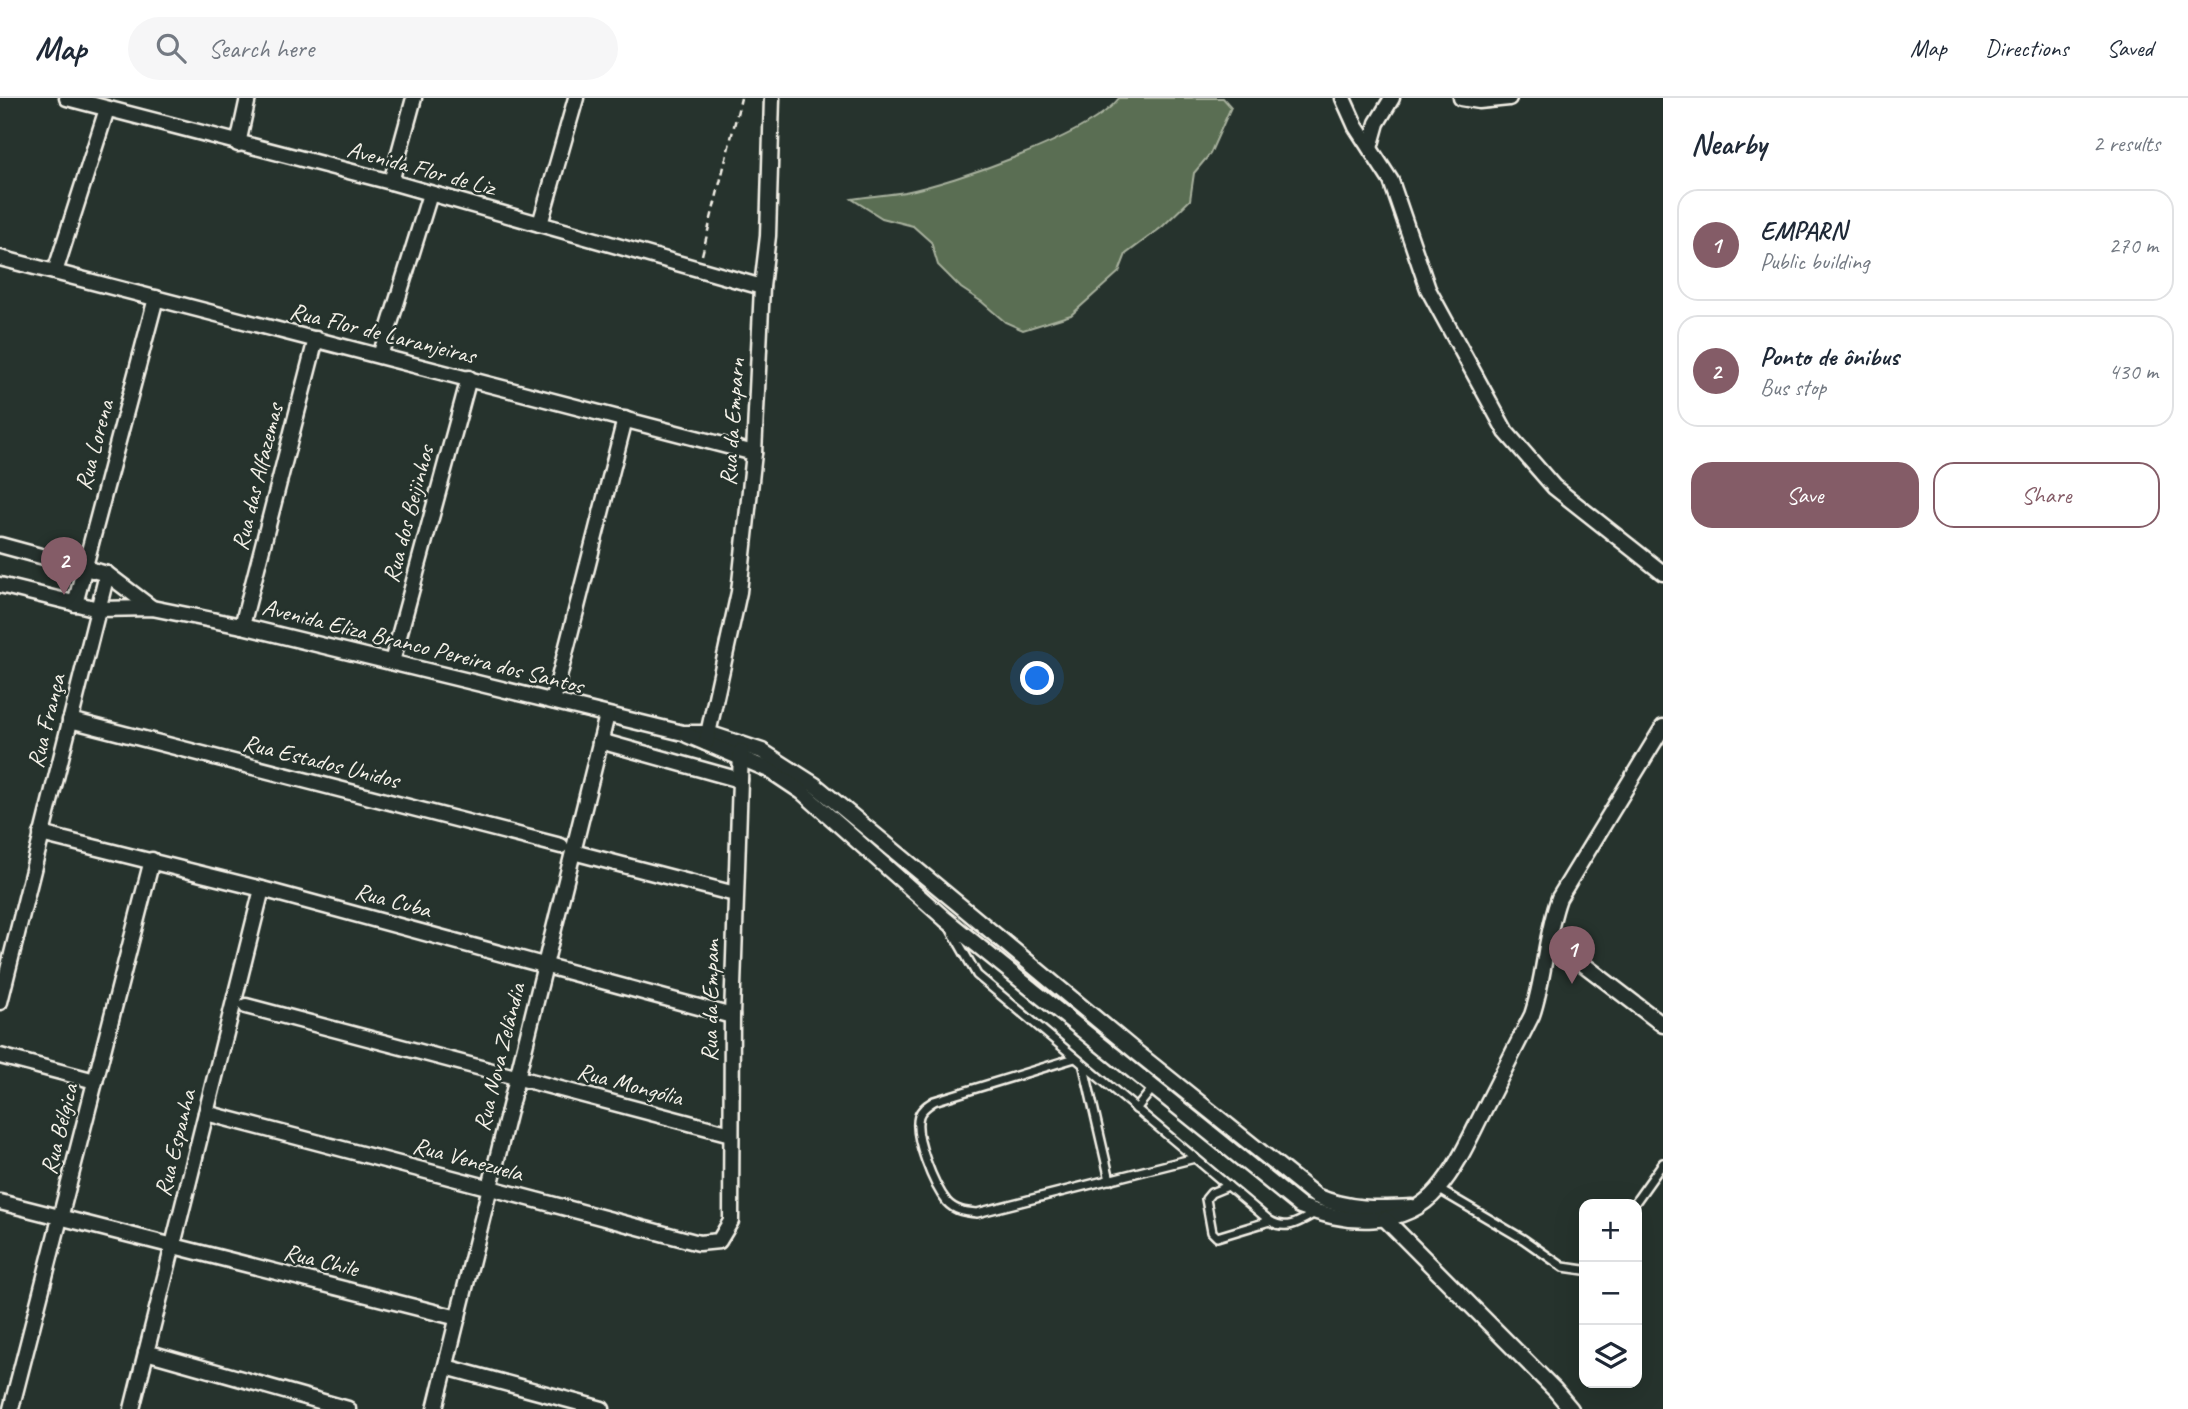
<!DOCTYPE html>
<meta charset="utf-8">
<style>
body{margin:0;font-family:Caveat,sans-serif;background:#f6f6f7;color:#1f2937}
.controls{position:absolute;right:21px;bottom:21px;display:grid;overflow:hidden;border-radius:14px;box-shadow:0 7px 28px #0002}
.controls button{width:63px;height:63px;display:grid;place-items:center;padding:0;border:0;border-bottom:2px solid #e0e1e3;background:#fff;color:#1f2937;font:35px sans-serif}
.you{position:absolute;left:1038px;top:581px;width:24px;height:24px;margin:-18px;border:5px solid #fff;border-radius:50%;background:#1a73e8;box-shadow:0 0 0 10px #1a73e833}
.badge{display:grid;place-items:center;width:46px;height:46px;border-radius:50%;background:#845c67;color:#fff;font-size:23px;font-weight:700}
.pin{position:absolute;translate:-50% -58px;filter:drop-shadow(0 2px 4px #0008)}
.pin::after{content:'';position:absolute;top:37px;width:24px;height:21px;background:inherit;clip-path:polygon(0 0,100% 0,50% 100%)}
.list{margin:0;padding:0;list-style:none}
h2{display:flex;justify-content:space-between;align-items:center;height:91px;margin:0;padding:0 28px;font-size:30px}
h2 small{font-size:23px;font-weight:400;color:#747a83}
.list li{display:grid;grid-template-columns:46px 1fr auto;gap:21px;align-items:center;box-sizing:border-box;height:112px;margin:0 14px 14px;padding:0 14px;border:2px solid #e0e1e3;border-radius:21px}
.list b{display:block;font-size:26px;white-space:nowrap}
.list p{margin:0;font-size:23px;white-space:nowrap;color:#747a83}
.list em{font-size:23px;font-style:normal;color:#747a83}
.actions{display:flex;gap:14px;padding:21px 28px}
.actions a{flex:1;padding:16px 0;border:2px solid #845c67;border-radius:21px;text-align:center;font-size:24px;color:#845c67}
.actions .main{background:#845c67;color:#fff}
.icon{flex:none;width:38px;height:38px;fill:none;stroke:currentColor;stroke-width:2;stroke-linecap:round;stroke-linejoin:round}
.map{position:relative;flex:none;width:1663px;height:1311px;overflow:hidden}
header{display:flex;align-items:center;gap:42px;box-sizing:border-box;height:98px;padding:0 35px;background:#fff;border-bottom:2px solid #e0e1e3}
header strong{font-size:33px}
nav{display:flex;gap:38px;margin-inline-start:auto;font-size:24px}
.search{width:490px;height:63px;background:#f6f6f7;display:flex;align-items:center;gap:18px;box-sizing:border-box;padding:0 24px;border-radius:38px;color:#747a83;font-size:26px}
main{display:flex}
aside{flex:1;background:#fff}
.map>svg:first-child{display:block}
.green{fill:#5a6e52;stroke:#a7b09d;stroke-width:2}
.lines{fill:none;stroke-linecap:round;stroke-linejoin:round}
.service-casing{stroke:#f4f1e8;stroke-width:12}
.minor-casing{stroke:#f4f1e8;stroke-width:19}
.path{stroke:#f4f1e8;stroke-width:2.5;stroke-dasharray:7 5;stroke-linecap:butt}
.service{stroke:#26332d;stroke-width:7}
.minor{stroke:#26332d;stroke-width:14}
.labels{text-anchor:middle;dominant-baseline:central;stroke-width:5;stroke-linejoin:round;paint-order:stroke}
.street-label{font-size:24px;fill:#f4f1e8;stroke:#26332d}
</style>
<header>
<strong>Map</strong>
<div class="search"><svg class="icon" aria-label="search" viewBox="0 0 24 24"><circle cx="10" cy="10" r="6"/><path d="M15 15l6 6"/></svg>Search here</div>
<nav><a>Map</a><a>Directions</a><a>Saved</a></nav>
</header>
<main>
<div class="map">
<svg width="1663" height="1311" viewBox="0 0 1663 1311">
<rect width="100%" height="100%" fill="#26332d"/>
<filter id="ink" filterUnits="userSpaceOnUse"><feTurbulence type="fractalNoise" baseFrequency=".0143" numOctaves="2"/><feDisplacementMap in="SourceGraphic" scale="14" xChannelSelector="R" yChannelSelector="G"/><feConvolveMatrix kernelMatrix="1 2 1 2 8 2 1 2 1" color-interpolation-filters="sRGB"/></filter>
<g filter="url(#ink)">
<path class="green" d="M1119 0H1223L1231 9 1210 56 1194 75 1190 102 1162 129 1126 156 1119 174 1071 217 1023 232 1005 224 982 204 961 190 938 167 931 144 913 128 882 120 852 101C869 98 888 97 905 94 954 84 1090 38 1119 0Z"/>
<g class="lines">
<defs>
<g id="service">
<path d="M949 828 977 877 1270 1123C1287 1133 1299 1124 1315 1115"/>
<path d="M1075 960 934 1003C928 1007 921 1011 919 1018 913 1038 934 1088 947 1104 955 1113 966 1114 977 1115L1195 1060"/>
<polyline points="1084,969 1110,1082"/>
<polyline points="1136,1011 1153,990"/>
<polyline points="1228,1088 1211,1095 1206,1101 1212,1134 1217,1139 1270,1123"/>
<polyline points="1438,1091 1523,1141 1563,1169 1584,1172"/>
<polyline points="1634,1106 1663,1065"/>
</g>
<g id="minor">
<polyline points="67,0 391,84 762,189"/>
<polyline points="1343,0 1356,29 1391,83 1428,191 1506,334 1554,389 1663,475"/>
<polyline points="1461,0 1479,3 1509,0"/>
<polyline points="238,46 248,0"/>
<polyline points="1370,50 1377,25 1392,0"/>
<polyline points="391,84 414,0"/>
<polyline points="540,126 576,0"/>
<polyline points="0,160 754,355"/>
<polyline points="55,174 107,11"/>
<polyline points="380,258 430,96"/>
<polyline points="0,447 107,476 152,510"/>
<path d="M0 487 98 511 152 510 242 528 683 635H708L762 653 815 687 1135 953 1316 1098C1348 1112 1378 1111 1412 1109"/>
<polyline points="75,506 156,200"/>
<polyline points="242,528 316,241"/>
<polyline points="392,564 469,280"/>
<polyline points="553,603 625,321"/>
<polyline points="70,622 561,748"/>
<path d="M687 637 769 672 802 694 945 821 1300 1108C1344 1126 1404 1132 1438 1091 1458 1068 1470 1039 1484 1012 1500 980 1516 949 1532 917 1545 879 1545 838 1559 800L1663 629"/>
<polyline points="600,643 740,682"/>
<polyline points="706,645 739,494 754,355 762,189 768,138 772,0"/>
<polyline points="41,736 262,791 732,918"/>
<polyline points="573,754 735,796"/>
<polyline points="1549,840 1663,927"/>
<polyline points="0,904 107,476"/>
<polyline points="246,908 731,1036"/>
<polyline points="0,958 95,983"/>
<polyline points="206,1015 699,1145 719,1143 731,1123 732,918 741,653"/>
<polyline points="0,1104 458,1220"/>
<polyline points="1385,1121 1555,1292 1571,1311"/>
<polyline points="146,1254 348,1311"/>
<polyline points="446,1269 602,1311"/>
<polyline points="11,1311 152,762"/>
<polyline points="132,1311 262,791"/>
<polyline points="435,1311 607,617"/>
</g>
</defs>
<use href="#service" class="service-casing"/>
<use href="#minor" class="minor-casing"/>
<polyline class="path" points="702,157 741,0"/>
<use href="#service" class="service"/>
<use href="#minor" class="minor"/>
</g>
</g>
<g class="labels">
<g class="street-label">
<text transform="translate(421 70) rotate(15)">Avenida Flor de Liz</text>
<text transform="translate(383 235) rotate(14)">Rua Flor de Laranjeiras</text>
<text transform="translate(732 324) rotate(-86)">Rua da Emparn</text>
<text transform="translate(94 347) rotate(-75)">Rua Lorena</text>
<text transform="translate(257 379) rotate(-76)">Rua das Alfazemas</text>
<text transform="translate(408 416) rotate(-75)">Rua dos Beijinhos</text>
<text transform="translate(423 548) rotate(14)">Avenida Eliza Branco Pereira dos Santos</text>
<text transform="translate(46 623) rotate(-76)">Rua França</text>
<text transform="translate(321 663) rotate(14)">Rua Estados Unidos</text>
<text transform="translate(393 802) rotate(15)">Rua Cuba</text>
<text transform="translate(710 903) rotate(-89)">Rua da Empam</text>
<text transform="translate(499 959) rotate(-76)">Rua Nova Zelândia</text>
<text transform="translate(630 986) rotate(15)">Rua Mongólia</text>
<text transform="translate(59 1031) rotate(-76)">Rua Bélgica</text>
<text transform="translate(175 1045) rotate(-76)">Rua Espanha</text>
<text transform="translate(468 1061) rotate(15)">Rua Venezuela</text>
<text transform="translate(321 1162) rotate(14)">Rua Chile</text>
</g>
</g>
</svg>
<div class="controls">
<button>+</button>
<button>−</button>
<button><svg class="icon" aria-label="layers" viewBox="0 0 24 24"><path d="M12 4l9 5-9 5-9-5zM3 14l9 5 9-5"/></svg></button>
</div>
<div class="you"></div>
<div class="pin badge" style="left:1572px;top:886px">1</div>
<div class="pin badge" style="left:64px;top:497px">2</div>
</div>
<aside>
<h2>Nearby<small>2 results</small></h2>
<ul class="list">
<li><span class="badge">1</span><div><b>EMPARN</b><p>Public building</p></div><em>270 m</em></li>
<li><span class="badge">2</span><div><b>Ponto de ônibus</b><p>Bus stop</p></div><em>430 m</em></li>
</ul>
<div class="actions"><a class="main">Save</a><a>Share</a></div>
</aside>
</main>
